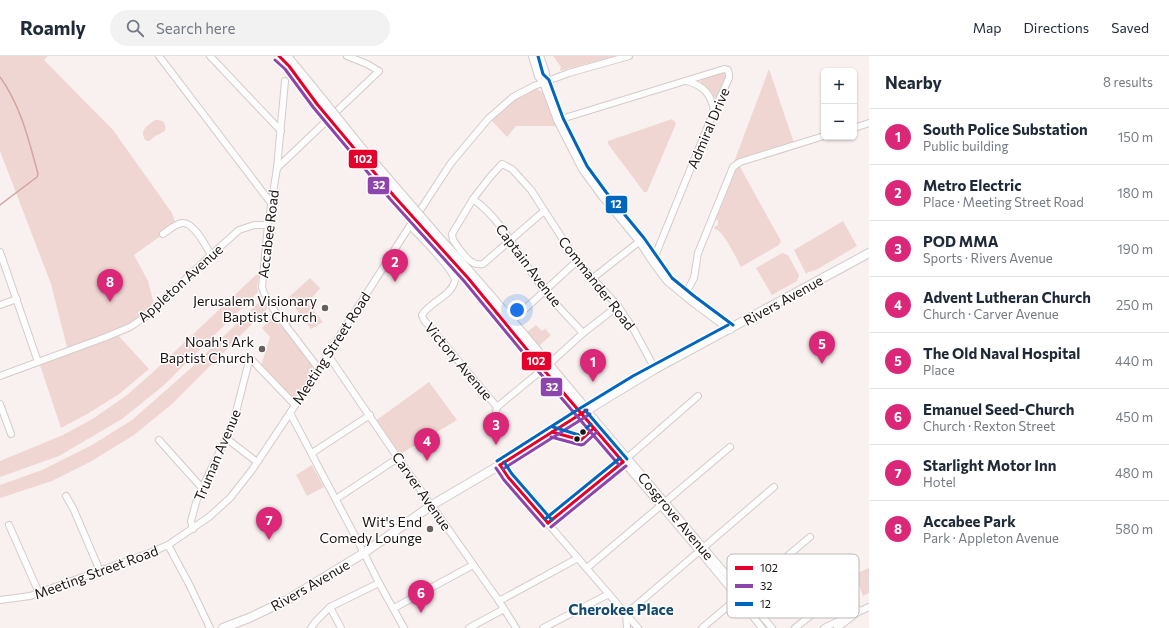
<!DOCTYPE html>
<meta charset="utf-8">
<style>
body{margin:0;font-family:Commissioner,sans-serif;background:#f2f2f3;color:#1f2937}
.controls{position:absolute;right:12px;top:12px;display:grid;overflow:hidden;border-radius:6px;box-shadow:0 1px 3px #0004}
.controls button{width:36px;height:36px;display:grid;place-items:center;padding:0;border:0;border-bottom:1px solid #e0e1e3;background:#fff;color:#1f2937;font:20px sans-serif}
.you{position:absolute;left:517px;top:254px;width:14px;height:14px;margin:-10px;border:3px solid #fff;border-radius:50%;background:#1a73e8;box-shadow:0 0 0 6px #1a73e833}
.badge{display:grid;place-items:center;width:26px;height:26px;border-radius:50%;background:#db2777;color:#fff;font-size:13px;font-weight:700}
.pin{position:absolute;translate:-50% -33px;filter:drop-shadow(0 1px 2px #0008)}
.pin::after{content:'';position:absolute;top:21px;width:14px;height:12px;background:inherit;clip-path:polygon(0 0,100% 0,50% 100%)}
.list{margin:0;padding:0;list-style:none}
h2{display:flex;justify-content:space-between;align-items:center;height:52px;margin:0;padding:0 16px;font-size:17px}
h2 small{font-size:13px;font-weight:400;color:#747a83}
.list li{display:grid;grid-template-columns:26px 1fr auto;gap:12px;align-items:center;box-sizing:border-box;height:56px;padding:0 16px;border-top:1px solid #e0e1e3}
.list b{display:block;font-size:15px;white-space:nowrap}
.list p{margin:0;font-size:13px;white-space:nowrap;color:#747a83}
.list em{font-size:13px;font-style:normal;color:#747a83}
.icon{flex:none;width:22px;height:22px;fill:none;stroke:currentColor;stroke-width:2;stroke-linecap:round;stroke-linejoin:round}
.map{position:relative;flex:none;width:869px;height:572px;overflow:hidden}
header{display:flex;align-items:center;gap:24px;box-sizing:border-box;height:56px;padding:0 20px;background:#fff;border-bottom:1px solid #e0e1e3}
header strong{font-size:19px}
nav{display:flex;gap:22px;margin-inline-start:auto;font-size:14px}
.search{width:280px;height:36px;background:#f2f2f3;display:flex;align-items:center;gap:10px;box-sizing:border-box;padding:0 14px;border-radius:22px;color:#747a83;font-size:15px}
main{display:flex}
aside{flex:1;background:#fff}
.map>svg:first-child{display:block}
.green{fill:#f0d6d3}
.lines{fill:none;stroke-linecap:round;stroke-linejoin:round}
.stream{stroke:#d1a5a0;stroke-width:1.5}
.minor-casing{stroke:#d4cbca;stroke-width:8}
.major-casing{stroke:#d4cbca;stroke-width:10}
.minor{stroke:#fefdfd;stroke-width:6}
.major{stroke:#fefdfd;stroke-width:8}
.major-bridge-casing{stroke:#d4cbca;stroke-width:10;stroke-linecap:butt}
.major-bridge{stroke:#fefdfd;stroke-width:8}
.bus-1-casing{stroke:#fff;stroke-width:6}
.bus-2-casing{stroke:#fff;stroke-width:6}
.bus-3-casing{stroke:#fff;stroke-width:6}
.bus-1{stroke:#e4002b;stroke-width:3}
.bus-2{stroke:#8e44ad;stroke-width:3}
.bus-3{stroke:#0065bd;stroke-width:3}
.poi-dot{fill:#69605e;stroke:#fff;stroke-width:1.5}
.bus-dot{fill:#1c1210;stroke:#fff;stroke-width:1.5}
.labels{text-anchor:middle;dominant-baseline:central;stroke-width:3;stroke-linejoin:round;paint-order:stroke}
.street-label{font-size:14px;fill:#1c1210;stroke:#fff}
.poi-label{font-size:14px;fill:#1c1210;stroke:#fff;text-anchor:end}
.neighbourhood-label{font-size:15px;font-weight:bold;fill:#144a6c;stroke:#fff}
.key{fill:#fff;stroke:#bbb8b7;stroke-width:1}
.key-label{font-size:11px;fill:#1c1210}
.line-badge{stroke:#fff;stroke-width:1.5}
.badge-label{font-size:11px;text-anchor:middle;font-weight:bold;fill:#fff}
</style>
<header>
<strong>Roamly</strong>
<div class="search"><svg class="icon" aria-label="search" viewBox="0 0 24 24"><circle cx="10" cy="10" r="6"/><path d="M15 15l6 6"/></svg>Search here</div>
<nav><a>Map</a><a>Directions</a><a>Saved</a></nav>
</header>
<main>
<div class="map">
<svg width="869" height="572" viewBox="0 0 869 572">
<rect width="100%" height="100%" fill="#f8f1f0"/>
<g class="green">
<polygon points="0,0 48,0 44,4 113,74 172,157 176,169 134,199 148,225 155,252 116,277 149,313 119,338 89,357 61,372 39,306 68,295 51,228 0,95"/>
<polygon points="553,0 615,0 560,15 561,11"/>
<polygon points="769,13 794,87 739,103 734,106"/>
<polygon points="724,16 726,18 726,21 718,40 717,42 714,41 710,34 700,26 702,23"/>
<path d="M537 33 542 36 545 39 557 70H516L507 81 492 65C502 54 523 35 537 33Z"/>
<polygon points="672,63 676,67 675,70 647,136 644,136 608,88 608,85"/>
<path d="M155 64H158L163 65C170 77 161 76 154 81 152 82 151 85 148 85 146 85 144 83 144 81 140 73 150 68 155 64Z"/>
<path d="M738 110 740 111 781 185 779 189 741 211C736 202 724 175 715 173L714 171 718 169V164H714L736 113Z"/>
<polygon points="843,165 857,190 816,214 808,216 806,218 794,194"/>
<polygon points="782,197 788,199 799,219 797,225 772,239 756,212"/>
<polygon points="260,215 257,231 258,236 163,330 122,363 59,400 0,421 0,405 63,379 94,362 127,339 152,317"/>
<polygon points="310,222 320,232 308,247 323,266 311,273 288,242"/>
<polygon points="262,243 268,252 172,348 134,379 90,406 52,425 0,442 0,429 42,414 92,389 132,364 190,313"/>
<path d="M273 260 311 306C316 318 303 331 297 340L293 342 261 310 270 281 262 272Z"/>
<polygon points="536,269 542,275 546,272 546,274 551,279 539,290 527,276"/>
<polygon points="429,326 457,364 397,400 374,366"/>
<polygon points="312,409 324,431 307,440 296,419"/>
<polygon points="869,512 869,537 863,540 855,518"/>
</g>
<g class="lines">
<path class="stream" d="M0 21C21 50 29 85 38 118L37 121 0 149"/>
<defs>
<g id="minor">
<polyline points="159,0 271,147"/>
<polyline points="210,0 281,75"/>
<polyline points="285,25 277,112 268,169 262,231 264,237 274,254 319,313"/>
<path d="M687 25C704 30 711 38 714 55"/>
<polyline points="558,64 724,13 728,14 729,18 729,22 714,55 653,205"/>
<polyline points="854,72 869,67"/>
<polyline points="277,112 379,15 367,8 347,0"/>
<path d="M473 143C505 166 520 204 544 234 556 249 570 263 583 277"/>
<path d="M544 155 483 208C469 211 460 193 453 184L452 178 473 143 490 121 502 108 512 113 531 134 577 205 618 250 634 274 655 313"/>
<path d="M410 170C420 180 452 212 455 224 452 240 431 245 422 259L424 264 497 351"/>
<path d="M163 178C169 174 175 168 182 167 193 165 206 190 211 199"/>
<polyline points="0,196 38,306"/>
<polyline points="593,222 640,185"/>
<polyline points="685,239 694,222 698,197 733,111 740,106 824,80"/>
<polyline points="0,249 17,243"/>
<polyline points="513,264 577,205"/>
<polyline points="328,299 398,402 499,545 516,572"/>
<polyline points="0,320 106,281 130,271 148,259 211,199 239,174 254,169 268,169"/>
<polyline points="0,348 11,378"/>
<polyline points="587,354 772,572"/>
<polyline points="496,356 497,351 548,309 583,277 618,250"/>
<polyline points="290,357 364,497 379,527 404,572"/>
<path d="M581 357C642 428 704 498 762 572"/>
<polyline points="226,382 257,406"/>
<polyline points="159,384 202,432"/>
<polyline points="312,397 370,359"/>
<polyline points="500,409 508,421 638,572"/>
<polyline points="66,440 73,452 100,515"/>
<polyline points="336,443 398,402"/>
<polyline points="548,467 627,402 698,340"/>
<polyline points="9,469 39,537"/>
<polyline points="193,473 191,465 197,443 226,382 235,360 249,305 252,304 295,349"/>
<polyline points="168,489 189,528 210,572"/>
<polyline points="587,512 730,391"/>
<polyline points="0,544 30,540 152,496 168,489 209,461 230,442 252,414 302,339 402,182 451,107 488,63 513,41 534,30 569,17 629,0"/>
<polyline points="499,545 578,502"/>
<polyline points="330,551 341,572"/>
<polyline points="394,552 473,509"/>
<polyline points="311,572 316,565 330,551 379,527"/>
<polyline points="469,572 504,553"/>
<polyline points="543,572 609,538"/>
<polyline points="627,572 626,558 774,431"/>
<polyline points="702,572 810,481"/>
<polyline points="795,572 844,533 847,534 851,539 858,556"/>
<polyline points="824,572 847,561"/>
<polyline points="837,572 858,556 869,551"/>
</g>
<g id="major">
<polyline points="279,0 289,10 317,48"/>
<polyline points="287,0 322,43"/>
<polyline points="533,0 539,20 544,26 558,64 583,113 602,139 640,185 653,205 668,225 691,244 730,273"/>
<polyline points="539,0 545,17 544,26"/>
<path d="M441 184C492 239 539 297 587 354"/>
<polyline points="437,188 468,222 543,313 581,357"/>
<polyline points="223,572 249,562 287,544 364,497 432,449 500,409 551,376 612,339 655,313 869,197"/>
</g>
</defs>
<use href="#minor" class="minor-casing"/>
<use href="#major" class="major-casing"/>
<use href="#minor" class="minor"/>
<use href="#major" class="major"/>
<defs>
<g id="major-bridge">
<polyline points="322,43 359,89 441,184"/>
<polyline points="317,48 394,140 437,188"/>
</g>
</defs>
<use href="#major-bridge" class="major-bridge-casing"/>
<use href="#major-bridge" class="major-bridge"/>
<defs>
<g id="bus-1">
<polyline points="279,0 289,10 317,48 394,140 468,222 543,313 623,406"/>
<polyline points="552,376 581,384 594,372"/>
<polyline points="500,409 587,354"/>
<polyline points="500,409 508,421 548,467"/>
<polyline points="548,467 623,406"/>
</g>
<g id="bus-2">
<polyline points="275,4 285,13 313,51 390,143 464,225 539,316 619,409"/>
<polyline points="551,381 581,389 584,388 597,376"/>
<polyline points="496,412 504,424 544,470"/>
<polyline points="503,413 590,358"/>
<polyline points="551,471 626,410"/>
</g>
<g id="bus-3">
<polyline points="538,0 543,18 549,24 563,62 587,110 606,136 644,182 672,222 694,240 733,269"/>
<polyline points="585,354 627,403"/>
<polyline points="553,371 579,379 591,368"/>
<polyline points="497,405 574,356 633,320 728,269"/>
<polyline points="504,406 512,418 552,464"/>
<polyline points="545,463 620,402"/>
</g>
</defs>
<use href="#bus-1" class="bus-1-casing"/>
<use href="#bus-2" class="bus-2-casing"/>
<use href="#bus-3" class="bus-3-casing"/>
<use href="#bus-1" class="bus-1"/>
<use href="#bus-2" class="bus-2"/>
<use href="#bus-3" class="bus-3"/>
</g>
<g class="poi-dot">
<circle cx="325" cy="252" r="4"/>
<circle cx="262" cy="293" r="4"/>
<circle cx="430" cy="473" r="4"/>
</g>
<g class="bus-dot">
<circle cx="583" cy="376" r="3.5"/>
<circle cx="577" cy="383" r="3.5"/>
</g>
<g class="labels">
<g class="street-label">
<text transform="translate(708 72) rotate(-67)">Admiral Drive</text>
<text transform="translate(268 178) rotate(-83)">Accabee Road</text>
<text transform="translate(529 209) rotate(53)">Captain Avenue</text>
<text transform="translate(180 227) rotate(-42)">Appleton Avenue</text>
<text transform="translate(597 227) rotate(52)">Commander Road</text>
<text transform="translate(783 244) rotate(-29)">Rivers Avenue</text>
<text transform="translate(331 292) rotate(-57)">Meeting Street Road</text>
<text transform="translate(459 305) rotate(50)">Victory Avenue</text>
<text transform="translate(217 399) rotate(-67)">Truman Avenue</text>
<text transform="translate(422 435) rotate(55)">Carver Avenue</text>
<text transform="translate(676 460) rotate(50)">Cosgrove Avenue</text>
<text transform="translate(96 516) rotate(-20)">Meeting Street Road</text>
<text transform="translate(310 529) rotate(-30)">Rivers Avenue</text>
</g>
<g class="poi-label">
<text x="317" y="244">Jerusalem Visionary<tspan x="317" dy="16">Baptist Church</tspan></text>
<text x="254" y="285">Noah's Ark<tspan x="254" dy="16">Baptist Church</tspan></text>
<text x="422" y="465">Wit's End<tspan x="422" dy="16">Comedy Lounge</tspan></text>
</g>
<g class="neighbourhood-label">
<text x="621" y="553">Cherokee Place</text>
</g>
</g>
<rect x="727" y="498" width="132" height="64" rx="6" class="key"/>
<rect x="735" y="510" width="18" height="4" fill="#e4002b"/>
<rect x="735" y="528" width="18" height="4" fill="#8e44ad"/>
<rect x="735" y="546" width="18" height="4" fill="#0065bd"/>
<g class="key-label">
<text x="760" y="516">102</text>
<text x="760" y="534">32</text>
<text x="760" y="552">12</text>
</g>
<g class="line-badge">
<rect x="348" y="93" width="30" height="20" rx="4" fill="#e4002b"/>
<rect x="367" y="120" width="23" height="19" rx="4" fill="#8e44ad"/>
<rect x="605" y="139" width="23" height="19" rx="4" fill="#0065bd"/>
<rect x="521" y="295" width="31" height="20" rx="4" fill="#e4002b"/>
<rect x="540" y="321" width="23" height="20" rx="4" fill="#8e44ad"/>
</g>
<g class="badge-label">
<text x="363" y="107">102</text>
<text x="379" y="133">32</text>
<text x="616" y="152">12</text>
<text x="536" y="309">102</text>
<text x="552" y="335">32</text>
</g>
</svg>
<div class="controls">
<button>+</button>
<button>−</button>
</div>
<div class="you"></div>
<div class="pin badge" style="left:593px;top:326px">1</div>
<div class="pin badge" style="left:395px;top:226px">2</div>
<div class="pin badge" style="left:496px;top:389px">3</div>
<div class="pin badge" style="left:427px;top:405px">4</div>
<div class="pin badge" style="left:822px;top:308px">5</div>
<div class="pin badge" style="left:421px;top:557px">6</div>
<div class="pin badge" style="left:269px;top:484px">7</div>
<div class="pin badge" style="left:110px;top:246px">8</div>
</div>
<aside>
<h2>Nearby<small>8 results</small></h2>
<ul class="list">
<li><span class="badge">1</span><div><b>South Police Substation</b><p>Public building</p></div><em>150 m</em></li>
<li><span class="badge">2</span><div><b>Metro Electric</b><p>Place · Meeting Street Road</p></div><em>180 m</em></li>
<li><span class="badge">3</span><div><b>POD MMA</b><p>Sports · Rivers Avenue</p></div><em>190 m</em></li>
<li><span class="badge">4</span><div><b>Advent Lutheran Church</b><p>Church · Carver Avenue</p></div><em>250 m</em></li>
<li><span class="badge">5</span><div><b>The Old Naval Hospital</b><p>Place</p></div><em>440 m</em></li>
<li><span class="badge">6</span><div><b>Emanuel Seed-Church</b><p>Church · Rexton Street</p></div><em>450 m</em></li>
<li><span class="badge">7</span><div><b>Starlight Motor Inn</b><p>Hotel</p></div><em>480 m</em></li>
<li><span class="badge">8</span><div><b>Accabee Park</b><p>Park · Appleton Avenue</p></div><em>580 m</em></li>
</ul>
</aside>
</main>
